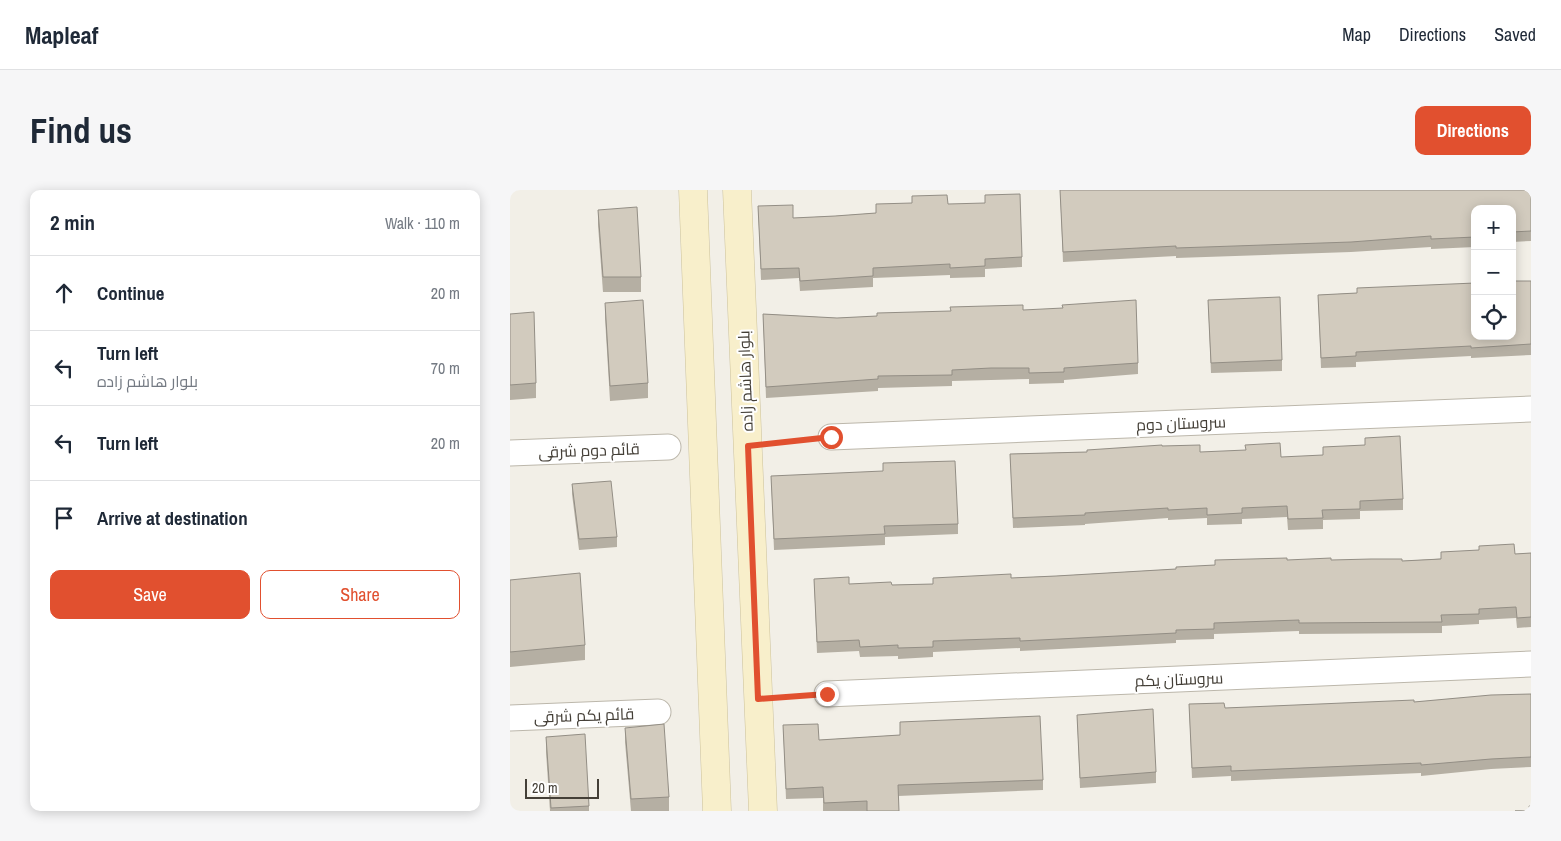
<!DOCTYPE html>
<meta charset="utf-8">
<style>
body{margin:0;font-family:"Archivo Narrow",Cairo,sans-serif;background:#f6f6f7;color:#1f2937}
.controls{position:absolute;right:15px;top:15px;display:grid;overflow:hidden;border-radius:10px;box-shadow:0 2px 12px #0003}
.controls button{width:45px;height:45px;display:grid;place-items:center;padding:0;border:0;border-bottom:1px solid #e0e1e3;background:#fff;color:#1f2937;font:25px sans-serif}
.scale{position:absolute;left:15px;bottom:12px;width:74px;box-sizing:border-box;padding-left:5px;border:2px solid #443f37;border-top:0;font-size:14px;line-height:18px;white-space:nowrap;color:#443f37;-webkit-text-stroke:4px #fff;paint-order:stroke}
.stop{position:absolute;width:15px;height:15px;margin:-11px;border:4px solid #e1502f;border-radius:50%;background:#fff}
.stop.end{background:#e1502f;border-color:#fff;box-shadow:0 1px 5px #0008}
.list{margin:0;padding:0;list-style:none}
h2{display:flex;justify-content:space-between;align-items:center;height:65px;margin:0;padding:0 20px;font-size:21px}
h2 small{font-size:16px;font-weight:400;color:#747a83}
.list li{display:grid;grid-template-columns:32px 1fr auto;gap:15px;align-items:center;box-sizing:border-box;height:75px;padding:0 20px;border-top:1px solid #e0e1e3}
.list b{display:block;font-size:19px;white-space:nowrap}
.list p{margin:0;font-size:16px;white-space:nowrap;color:#747a83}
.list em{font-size:16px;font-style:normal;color:#747a83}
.actions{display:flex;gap:10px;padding:15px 20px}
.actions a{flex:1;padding:11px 0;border:1px solid #e1502f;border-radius:10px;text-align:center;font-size:18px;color:#e1502f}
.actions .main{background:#e1502f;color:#fff}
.icon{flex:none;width:28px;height:28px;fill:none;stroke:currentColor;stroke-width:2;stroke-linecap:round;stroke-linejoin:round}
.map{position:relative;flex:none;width:1021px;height:621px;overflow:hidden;border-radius:10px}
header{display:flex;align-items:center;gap:30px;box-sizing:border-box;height:70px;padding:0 25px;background:#fff;border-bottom:1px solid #e0e1e3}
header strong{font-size:24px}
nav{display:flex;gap:28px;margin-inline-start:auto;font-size:18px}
.intro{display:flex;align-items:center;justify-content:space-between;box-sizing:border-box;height:120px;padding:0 30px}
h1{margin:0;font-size:35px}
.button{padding:12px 22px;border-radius:10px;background:#e1502f;color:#fff;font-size:18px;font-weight:700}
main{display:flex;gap:30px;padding:0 30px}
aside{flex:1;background:#fff;border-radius:10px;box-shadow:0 2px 12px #0003}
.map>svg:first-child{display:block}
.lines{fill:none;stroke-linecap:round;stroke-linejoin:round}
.street-casing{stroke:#bcb7ab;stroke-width:27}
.secondary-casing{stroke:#ccc29c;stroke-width:29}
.path{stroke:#bcb29e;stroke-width:3;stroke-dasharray:2.5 2.5;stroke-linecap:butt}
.street{stroke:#fff;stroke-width:25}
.secondary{stroke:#f8efcb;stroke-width:28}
.wall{fill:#b5afa3}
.building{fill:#d2cbbe;stroke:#938e85}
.route{stroke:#e1502f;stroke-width:6}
.labels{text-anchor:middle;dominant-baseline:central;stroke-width:4;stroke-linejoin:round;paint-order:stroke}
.street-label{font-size:16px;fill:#443f37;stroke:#fff}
</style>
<header>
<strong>Mapleaf</strong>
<nav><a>Map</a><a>Directions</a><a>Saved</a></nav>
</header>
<div class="intro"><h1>Find us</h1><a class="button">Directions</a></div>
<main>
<aside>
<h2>2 min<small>Walk · 110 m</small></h2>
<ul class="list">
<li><svg class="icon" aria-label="ahead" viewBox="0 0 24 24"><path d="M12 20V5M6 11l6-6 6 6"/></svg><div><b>Continue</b></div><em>20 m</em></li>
<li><svg class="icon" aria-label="left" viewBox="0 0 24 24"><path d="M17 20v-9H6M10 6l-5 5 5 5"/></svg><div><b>Turn left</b><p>بلوار هاشم زاده</p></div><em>70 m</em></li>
<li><svg class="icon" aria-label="left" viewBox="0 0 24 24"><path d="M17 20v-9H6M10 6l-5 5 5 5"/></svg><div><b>Turn left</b></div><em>20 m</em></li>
<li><svg class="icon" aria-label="arrive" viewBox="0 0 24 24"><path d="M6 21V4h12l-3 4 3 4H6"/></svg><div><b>Arrive at destination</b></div></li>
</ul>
<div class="actions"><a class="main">Save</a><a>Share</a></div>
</aside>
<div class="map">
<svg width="1021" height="621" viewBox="0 0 1021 621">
<rect width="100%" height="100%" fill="#f2efe7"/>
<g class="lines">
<defs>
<g id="street">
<polyline points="321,247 1021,219"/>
<polyline points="0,263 158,257"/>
<polyline points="317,504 1021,474"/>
<polyline points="0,528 148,522"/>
</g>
<g id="secondary">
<polyline points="183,0 207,621"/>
<polyline points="227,0 253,621"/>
</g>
</defs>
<use href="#street" class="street-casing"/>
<use href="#secondary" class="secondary-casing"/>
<g class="path">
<polyline points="262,253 298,249"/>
<polyline points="272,507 294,506"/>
</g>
<use href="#street" class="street"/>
<use href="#secondary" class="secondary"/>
</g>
<g class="wall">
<polygon points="550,0 1021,0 1021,51 1002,52 1002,19 965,19 965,57 921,59 921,57 841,62 666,68 666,66 553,72"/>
<polygon points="438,14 512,67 512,77 475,79 475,87 440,88 440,85 363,88 363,97 290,101 289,88 251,90 248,16 283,28 325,26 366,23"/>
<polygon points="88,20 131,87 131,102 93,102 88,35"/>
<polygon points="1021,91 1021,165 961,168 961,166 846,172 846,177 811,178 808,105 847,103"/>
<polygon points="698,110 772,170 772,181 701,183"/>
<polygon points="95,113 138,193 138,208 100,211 95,128"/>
<polygon points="513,120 628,173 628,184 554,190 554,193 519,194 519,189 481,190 442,191 442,196 368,198 368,201 256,208 253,124 327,128"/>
<polygon points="0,124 26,193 26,208 0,210"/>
<polygon points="652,256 690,262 771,267 893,309 893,320 850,321 850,329 813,330 813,339 778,340 777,327 732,329 732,334 697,335 697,328 658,330 658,328 575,334 575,335 503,338 500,264 577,262"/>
<polygon points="261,286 448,334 448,344 375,347 375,355 264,360"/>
<polygon points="62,294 107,347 107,357 69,360 62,304"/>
<polygon points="1021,363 1021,437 1007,438 1006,428 969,430 969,434 932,436 932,443 789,444 789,441 704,444 704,449 666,450 666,453 510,461 510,458 423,462 423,467 388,469 388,466 350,467 349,461 307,463 304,389 339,394 382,395 423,394 501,388 546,386 666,379 705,375 777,370 892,371"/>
<polygon points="0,390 75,455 75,470 0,477"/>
<polygon points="1021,504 1021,577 981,579 911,586 911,583 721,591 721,586 682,588 679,514 715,518 904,512"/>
<polygon points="567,525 646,582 646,593 570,598"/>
<polygon points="390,532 533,590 533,600 388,606 389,621 313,621 313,608 276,609 273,535 309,550 390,545"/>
<polygon points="115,538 159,607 159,621 121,621 115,552"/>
<polygon points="36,547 79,616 79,621 40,621 36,562"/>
</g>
<g class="building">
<polygon points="550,0 1021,0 1021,41 1002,42 1002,19 965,19 965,47 921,49 921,46 841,52 666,58 666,56 553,62"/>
<polygon points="510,4 512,67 475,69 475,76 440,78 440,74 363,78 363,86 290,91 289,78 251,79 248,16 283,15 283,28 325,26 366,23 366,14 402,13 402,6 437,5 438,14 475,13 475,5"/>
<polygon points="127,17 131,87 93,87 88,20"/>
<polygon points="1002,91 1021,91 1021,154 961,158 961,156 846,162 846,166 811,168 808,105 847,103 847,98 965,93 965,146 1002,146"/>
<polygon points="770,107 772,170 701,173 698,110"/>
<polygon points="133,110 138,193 100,196 95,113"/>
<polygon points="626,110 628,173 554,178 554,182 519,183 519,178 481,178 442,180 442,185 368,186 368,189 256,197 253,124 327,128 367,126 367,123 441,121 440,117 513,115 513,120 553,118 552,115"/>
<polygon points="24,122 26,193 0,195 0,124"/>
<polygon points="890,246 893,309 850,311 850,319 812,320 813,328 778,329 777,316 732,318 732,323 697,325 697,318 658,320 658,318 575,323 575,325 503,328 500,264 577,262 577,260 652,255 652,256 690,255 690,262 736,260 735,255 770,253 771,267 813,265 813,257 855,255 855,248"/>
<polygon points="445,271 448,334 374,336 375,344 264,349 261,286 373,281 373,273"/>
<polygon points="101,291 107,347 69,349 62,294"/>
<polygon points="1004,354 1005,364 1021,363 1021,427 1007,428 1006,417 969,419 969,424 931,425 932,432 789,433 789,430 704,433 704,439 666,440 666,443 510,451 510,448 423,451 423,457 388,458 388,455 350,457 349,450 307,452 304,389 339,387 339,394 381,392 382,395 423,394 423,388 501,384 501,388 546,386 666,379 666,377 705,375 705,370 777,368 777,370 821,368 821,370 861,369 892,369 892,371 931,369 931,362 969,360 969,356"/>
<polygon points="70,383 75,455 0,462 0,390"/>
<polygon points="1021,504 1021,567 981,569 911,575 911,573 721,581 721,576 682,578 679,514 714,513 715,518 904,510 904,512 981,505"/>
<polygon points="643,519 646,582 570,588 567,525"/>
<polygon points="530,526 533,590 388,595 389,621 357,621 357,611 314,613 313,597 276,599 273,535 308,534 309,550 390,545 390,532"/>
<polygon points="154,534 159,607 121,609 115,538"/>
<polygon points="75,544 79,616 41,618 36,547"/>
<polygon points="1019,616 1021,616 1021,621 1005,621 1020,621"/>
</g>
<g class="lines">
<polyline class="route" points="317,504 248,509 238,256 321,247"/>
</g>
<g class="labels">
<g class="street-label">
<text transform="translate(235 191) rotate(-92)">بلوار هاشم زاده</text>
<text transform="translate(671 233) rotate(-2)">سروستان دوم</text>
<text transform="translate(79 260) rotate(-2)">قائم دوم شرقی</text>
<text transform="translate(669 489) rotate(-2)">سروستان یکم</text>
<text transform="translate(74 525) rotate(-2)">قائم یکم شرقی</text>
</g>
</g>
</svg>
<div class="controls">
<button>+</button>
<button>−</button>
<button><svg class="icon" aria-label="locate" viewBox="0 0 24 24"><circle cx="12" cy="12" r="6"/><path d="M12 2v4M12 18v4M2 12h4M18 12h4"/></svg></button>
</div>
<div class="scale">20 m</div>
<div class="stop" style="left:321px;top:247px"></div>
<div class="stop end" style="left:317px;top:504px"></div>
</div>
</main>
